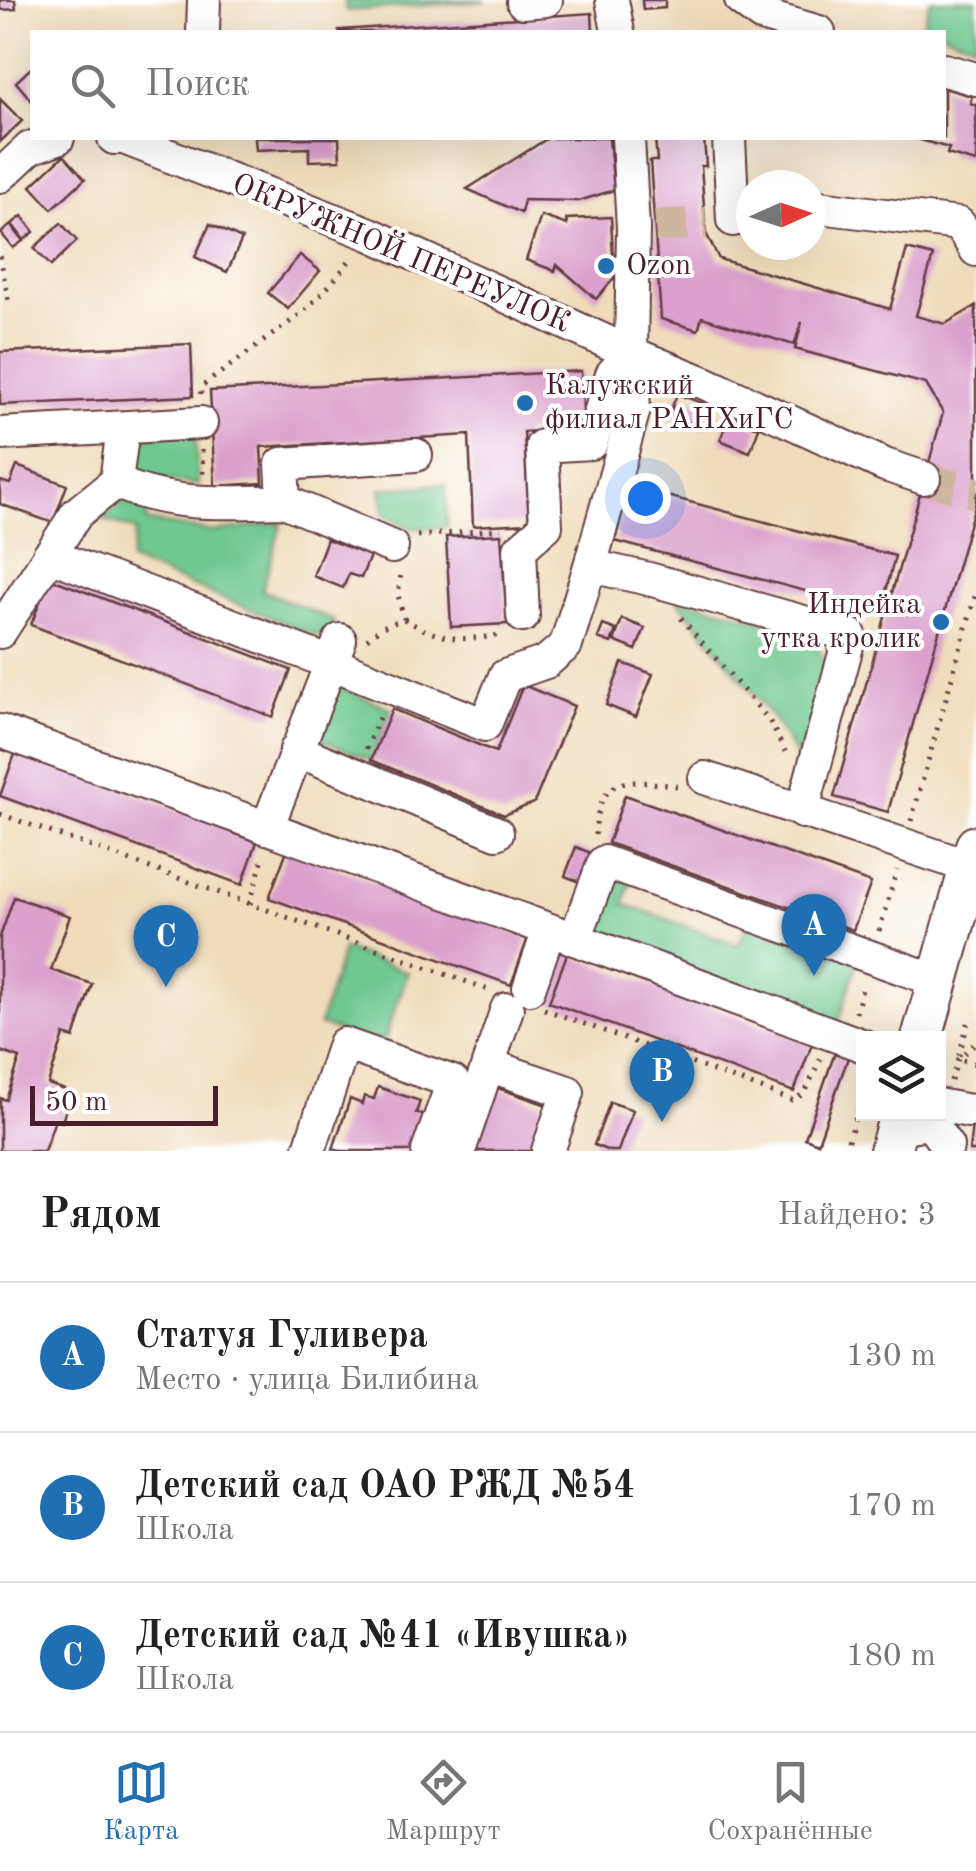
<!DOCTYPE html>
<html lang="ru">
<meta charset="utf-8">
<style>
body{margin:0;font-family:"Old Standard TT",serif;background:#f6f6f6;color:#222}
.controls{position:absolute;right:30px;bottom:30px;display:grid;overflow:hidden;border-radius:0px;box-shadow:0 10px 40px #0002}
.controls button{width:90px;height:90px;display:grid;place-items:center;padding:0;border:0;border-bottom:2px solid #e0e0e0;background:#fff;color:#222;font:50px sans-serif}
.compass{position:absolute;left:736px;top:170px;width:90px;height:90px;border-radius:50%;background:#fff;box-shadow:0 10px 40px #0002;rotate:87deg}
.scale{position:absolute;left:30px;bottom:25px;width:188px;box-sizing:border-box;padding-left:10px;border:5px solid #4a1f2b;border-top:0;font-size:28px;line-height:35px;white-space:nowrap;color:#4a1f2b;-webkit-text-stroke:8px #fff;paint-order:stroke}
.you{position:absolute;left:645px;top:498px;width:35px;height:35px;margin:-25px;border:8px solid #fff;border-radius:50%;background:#1a73e8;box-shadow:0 0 0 15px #1a73e833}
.badge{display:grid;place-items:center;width:65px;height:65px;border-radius:50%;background:#1f6fb2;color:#fff;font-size:32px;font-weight:700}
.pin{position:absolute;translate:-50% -82px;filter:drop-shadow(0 2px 5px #0008)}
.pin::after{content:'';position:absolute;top:52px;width:35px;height:30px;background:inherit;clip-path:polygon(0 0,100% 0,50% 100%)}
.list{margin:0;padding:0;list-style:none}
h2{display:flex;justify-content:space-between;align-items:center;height:130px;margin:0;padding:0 40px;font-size:42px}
h2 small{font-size:32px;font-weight:400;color:#767676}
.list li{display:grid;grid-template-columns:65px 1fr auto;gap:30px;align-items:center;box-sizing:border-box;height:150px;padding:0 40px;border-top:2px solid #e0e0e0}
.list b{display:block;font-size:38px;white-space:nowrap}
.list p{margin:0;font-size:32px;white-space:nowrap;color:#767676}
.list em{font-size:32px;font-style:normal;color:#767676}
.icon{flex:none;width:55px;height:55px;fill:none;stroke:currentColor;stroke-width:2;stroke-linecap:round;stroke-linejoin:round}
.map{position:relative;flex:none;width:976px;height:1151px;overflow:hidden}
.search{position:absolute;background:#fff;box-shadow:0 10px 40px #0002;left:30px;right:30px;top:30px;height:110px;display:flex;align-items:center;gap:25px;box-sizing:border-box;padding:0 35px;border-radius:0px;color:#767676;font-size:38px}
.sheet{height:580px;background:#fff}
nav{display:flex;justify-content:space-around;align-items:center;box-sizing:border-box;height:140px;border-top:2px solid #e0e0e0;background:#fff;font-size:28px;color:#767676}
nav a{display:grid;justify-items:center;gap:5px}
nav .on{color:#1f6fb2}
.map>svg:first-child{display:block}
.green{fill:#6ec88f;stroke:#5c745d;stroke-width:2.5}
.building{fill:#dba0cd}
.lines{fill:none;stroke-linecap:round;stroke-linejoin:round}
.minor-tunnel{stroke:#cfb69e;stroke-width:32;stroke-dasharray:32 16;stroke-linecap:butt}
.minor-casing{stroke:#633b41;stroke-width:36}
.major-casing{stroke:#633b41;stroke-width:44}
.path{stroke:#633b41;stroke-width:5;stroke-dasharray:2.5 8;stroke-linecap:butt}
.minor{stroke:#fff;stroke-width:32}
.major{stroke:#fff;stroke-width:40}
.poi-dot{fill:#1f6fb2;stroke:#fff;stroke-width:4}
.labels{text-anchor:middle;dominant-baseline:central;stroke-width:8;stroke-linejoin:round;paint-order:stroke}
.street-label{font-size:30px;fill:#4a1f2b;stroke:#fff}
.poi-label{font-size:30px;fill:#4a1f2b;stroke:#fff;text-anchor:start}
</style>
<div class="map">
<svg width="976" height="1151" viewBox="0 0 976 1151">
<rect width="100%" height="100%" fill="#fff"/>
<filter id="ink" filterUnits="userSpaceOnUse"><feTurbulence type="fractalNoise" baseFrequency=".01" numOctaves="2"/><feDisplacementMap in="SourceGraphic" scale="20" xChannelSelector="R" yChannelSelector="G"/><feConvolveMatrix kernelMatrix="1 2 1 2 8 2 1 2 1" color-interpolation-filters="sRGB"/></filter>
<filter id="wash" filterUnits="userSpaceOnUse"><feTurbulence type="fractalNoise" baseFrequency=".0048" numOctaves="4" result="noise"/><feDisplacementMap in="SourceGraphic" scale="40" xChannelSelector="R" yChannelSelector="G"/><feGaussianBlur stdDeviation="2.25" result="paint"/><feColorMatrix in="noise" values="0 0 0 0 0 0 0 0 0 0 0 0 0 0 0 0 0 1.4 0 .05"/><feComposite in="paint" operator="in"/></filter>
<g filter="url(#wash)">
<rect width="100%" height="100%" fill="#f0dcbb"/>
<g class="green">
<polygon points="345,0 484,0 484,1 346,11"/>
<polygon points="930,0 976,0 976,44 944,34 944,32 922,28"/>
<polygon points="195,430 198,485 134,476 134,459 146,437"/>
<polygon points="446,484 447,526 413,529 384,514 381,489"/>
<polygon points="122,501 147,506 146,521 215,532 282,522 262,590 334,621 324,639 130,561 136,531 102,519"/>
<polygon points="675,597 807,632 829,667 804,770 774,719"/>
<polygon points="337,686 392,709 371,760 317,738"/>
<polygon points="609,873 631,880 624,904 739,945 748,922 858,960 837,1029 585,935"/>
<polygon points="343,949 408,972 382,1047 319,1025"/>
</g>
<g id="blocks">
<g class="building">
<polygon points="0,0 15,0 16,9 0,10"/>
<polygon points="642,0 665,0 665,8 643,10"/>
<polygon points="592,13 593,32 340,32 339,30"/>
<polygon points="32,67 32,101 16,82"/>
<polygon points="944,88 972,96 970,103 976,105 976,162 947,154 949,148 917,139 944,138"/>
<polygon points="0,99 22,121 0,142"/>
<polygon points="255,138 339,138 340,160 309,161 309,148 256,150"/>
<polygon points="548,138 609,138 614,190 579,201 524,200 521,213 467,189"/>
<polygon points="655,138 704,138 706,166 701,166 706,233 719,259 890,309 907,249 933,256 916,316 945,324 976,306 976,501 888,812 834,797 943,413 926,384 795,349 802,322 794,345 702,317 698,330 661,319 650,161 657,161"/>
<polygon points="64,155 85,179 52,209 31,186"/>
<polygon points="22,216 34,232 24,240 12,224"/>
<polygon points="541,216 567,225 566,219 611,217 614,278 596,299 557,265 555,271 526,260"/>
<polygon points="61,223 77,241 51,266 34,248"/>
<polygon points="210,224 242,239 227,272 195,257"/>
<polygon points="11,225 23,241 13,248 1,233"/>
<polygon points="300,255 320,271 288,309 268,293"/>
<polygon points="191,344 193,396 0,405 0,352"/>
<polygon points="581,371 584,429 524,432 529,523 473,526 469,435 261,447 263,483 215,486 210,391"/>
<polygon points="677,394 713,407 705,428 669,415"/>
<polygon points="729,417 759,428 750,452 720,440"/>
<polygon points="17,466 67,485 53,523 0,504 0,481 10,484"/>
<polygon points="629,486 895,556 881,611 615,541"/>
<polygon points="501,534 507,624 451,627 446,537"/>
<polygon points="327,539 370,556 361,578 349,574 343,588 313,576"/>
<polygon points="49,578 291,670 273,717 31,625"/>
<polygon points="622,619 645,628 636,650 614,641"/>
<polygon points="603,625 616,630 611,643 598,638"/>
<polygon points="622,663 653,674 636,717 606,705"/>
<polygon points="523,685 574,706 534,803 504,815 371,760 392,709 496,752"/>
<polygon points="16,751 258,839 242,885 0,796"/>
<polygon points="625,795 871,883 853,930 608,843"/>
<polygon points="576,847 598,856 587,885 565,876"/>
<polygon points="287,850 528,938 511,985 269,898"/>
<polygon points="14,897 70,916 51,970 92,984 74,1038 64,1035 48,1084 71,1092 62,1122 55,1120 44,1151 0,1151 0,1098 6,1100 20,1058 0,1051 0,937"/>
<polygon points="567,954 812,1044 794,1092 549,1002"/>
<polygon points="838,1044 851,1049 818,1143 805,1138"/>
<polygon points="492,1086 547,1105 532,1151 470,1151"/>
<polygon points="378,1087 420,1101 416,1113 425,1116 413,1151 340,1151 333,1149 350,1099 362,1104 364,1096 374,1099"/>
<polygon points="610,1102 633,1110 618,1151 609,1151 594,1145"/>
<polygon points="972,1124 976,1125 976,1151 969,1151"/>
</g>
</g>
</g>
<g filter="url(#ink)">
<use href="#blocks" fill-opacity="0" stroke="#633b41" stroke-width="2.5"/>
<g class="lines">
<g class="minor-tunnel">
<polyline points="655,226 706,223"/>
<polyline points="924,478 976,493"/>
</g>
<defs>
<g id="minor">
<polyline points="612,0 618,32"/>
<polyline points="741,0 761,15 819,32"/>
<polyline points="523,2 546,0"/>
<polyline points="203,32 204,0"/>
<polyline points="944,70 976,79"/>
<polyline points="114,138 124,138 370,234 631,353 707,384 885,465 924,478"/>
<polyline points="729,138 733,220 751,216"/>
<polyline points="0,176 30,148 58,138"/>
<polyline points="811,206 959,224 976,250"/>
<polyline points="0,434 201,423"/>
<path d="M116 482C168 507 228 503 284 501L282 464 416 455"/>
<polyline points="284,501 392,547"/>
<polyline points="49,555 331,663 485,725 505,676 546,662 566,645 590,566 649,579 850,635 802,812"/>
<polyline points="590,566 634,409 631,353 633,228 628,138"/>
<polyline points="523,616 520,549 546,526 542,446 591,443 612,374 631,353"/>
<polyline points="0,632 77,513 116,482 123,428"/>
<polyline points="0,731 575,939"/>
<polyline points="296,750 497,833"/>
<polyline points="705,778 970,867"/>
<polyline points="267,828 340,640"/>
<polyline points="529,988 549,930"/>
<polyline points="864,1046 575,939 604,862 938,981"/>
<polyline points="488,1065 507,1009"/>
<polyline points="938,1105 969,1111 976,1110"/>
<polyline points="896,1128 930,1123 947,1146 946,1151"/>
<polyline points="309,1151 344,1044 453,1082 428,1151"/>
<polyline points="459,1151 488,1065 568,1092 548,1151"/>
</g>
<g id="major">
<polyline points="922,1038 976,846"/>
<polyline points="890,1151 900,1114"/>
</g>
</defs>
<use href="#minor" class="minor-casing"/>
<use href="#major" class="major-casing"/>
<g class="path">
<polyline points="0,256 9,304"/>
<polyline points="201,394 201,387 302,313 332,283 353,256"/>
<polyline points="202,450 203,474"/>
<polyline points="417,536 501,529"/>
<polyline points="681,618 769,720 787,755"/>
<path d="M404 619C441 641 459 641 501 635"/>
<polyline points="367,639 382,627 404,619 398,595 401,573"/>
<polyline points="366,749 381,713"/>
<polyline points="0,814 487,989"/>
<polyline points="911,821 976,593"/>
<path d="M595 835C599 772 627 780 677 786"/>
<polyline points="250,904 264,854"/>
<polyline points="879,931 897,870"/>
<polyline points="544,1009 794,1101 806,1091 821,1057"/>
<polyline points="856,1013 863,985"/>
<polyline points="968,1023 958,1059 976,1064"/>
<polyline points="951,1081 958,1059 976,1043"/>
<polyline points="845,1151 864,1090"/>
</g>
<use href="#minor" class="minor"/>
<use href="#major" class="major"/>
</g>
</g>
<g class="poi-dot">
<circle cx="606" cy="266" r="10"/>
<circle cx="525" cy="403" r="10"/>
<circle cx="941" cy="622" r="10"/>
</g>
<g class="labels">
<g class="street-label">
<text transform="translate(401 254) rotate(23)">ОКРУЖНОЙ ПЕРЕУЛОК</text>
</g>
<g class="poi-label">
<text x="626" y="266">Ozon</text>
<text x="545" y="386">Калужский<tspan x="545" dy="34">филиал РАНХиГС</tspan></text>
<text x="921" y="605" text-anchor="end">Индейка<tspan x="921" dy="34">утка кролик</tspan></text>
</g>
</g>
</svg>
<div class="controls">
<button><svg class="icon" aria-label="layers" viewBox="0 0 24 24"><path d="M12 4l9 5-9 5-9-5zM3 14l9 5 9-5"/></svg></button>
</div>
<svg class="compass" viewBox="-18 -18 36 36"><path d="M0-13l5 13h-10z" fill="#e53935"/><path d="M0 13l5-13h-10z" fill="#767676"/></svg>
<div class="scale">50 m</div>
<div class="you"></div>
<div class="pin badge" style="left:814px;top:976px">A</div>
<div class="pin badge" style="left:662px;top:1122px">B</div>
<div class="pin badge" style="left:166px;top:987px">C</div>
<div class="search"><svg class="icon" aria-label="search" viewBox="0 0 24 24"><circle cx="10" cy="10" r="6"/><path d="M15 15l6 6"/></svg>Поиск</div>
</div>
<section class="sheet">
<h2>Рядом<small>Найдено: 3</small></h2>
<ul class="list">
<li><span class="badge">A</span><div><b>Статуя Гуливера</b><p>Место · улица Билибина</p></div><em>130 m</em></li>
<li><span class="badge">B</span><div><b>Детский сад ОАО РЖД №54</b><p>Школа</p></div><em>170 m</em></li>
<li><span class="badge">C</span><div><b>Детский сад №41 «Ивушка»</b><p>Школа</p></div><em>180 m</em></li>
</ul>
</section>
<nav>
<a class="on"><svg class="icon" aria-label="map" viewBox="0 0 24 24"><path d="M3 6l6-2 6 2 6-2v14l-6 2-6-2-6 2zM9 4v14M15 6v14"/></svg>Карта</a>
<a><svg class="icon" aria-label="directions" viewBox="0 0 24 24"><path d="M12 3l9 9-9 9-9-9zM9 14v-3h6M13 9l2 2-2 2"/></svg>Маршрут</a>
<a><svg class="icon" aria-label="saved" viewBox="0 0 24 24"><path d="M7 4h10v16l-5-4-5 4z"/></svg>Сохранённые</a>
</nav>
